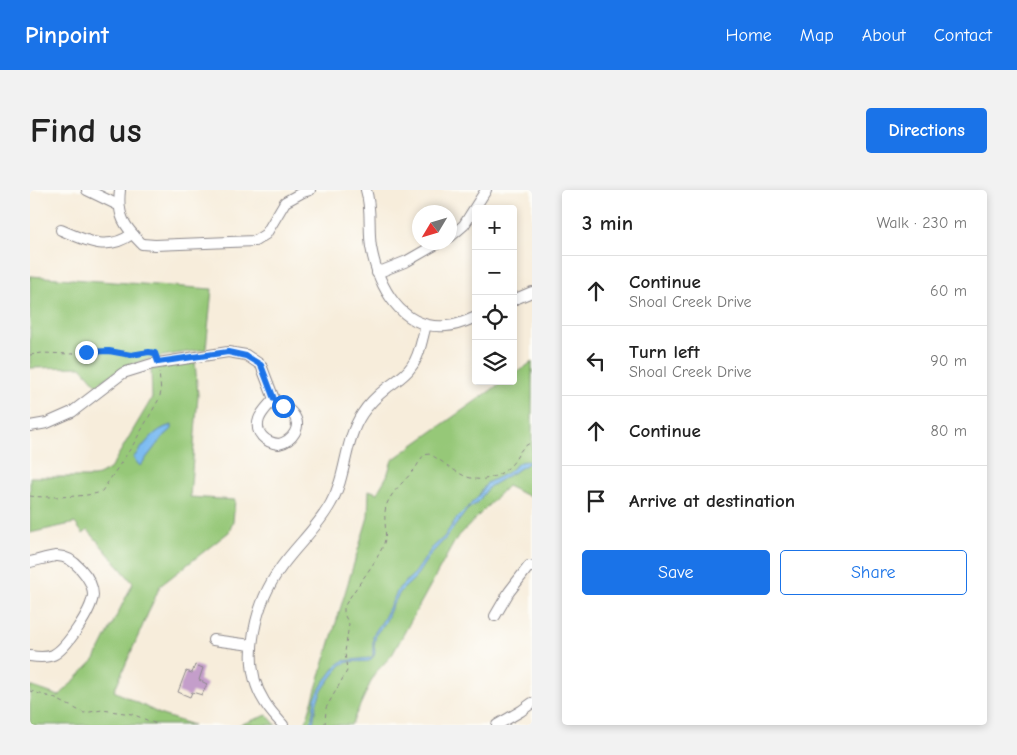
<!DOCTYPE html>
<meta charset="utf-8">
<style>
body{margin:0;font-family:"Comic Neue",sans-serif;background:#f2f2f2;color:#222}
.controls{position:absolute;right:15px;top:15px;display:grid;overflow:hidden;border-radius:5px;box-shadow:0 2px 8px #0003}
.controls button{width:45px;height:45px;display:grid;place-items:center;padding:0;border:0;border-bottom:1px solid #e0e0e0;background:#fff;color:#222;font:25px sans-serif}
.compass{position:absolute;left:382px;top:15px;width:45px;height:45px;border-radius:50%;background:#fff;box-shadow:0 2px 8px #0003;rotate:232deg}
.stop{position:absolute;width:15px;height:15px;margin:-11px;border:4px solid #1a73e8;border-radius:50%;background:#fff}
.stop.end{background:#1a73e8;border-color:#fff;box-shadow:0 1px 5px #0008}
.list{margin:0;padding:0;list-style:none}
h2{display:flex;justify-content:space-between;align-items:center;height:65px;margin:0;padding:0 20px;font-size:21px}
h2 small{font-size:16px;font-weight:400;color:#767676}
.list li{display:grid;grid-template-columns:32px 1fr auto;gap:15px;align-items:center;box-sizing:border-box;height:70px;padding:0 20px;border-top:1px solid #e0e0e0}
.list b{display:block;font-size:19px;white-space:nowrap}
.list p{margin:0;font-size:16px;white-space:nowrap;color:#767676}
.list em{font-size:16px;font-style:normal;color:#767676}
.actions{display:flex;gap:10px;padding:15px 20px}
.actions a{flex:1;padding:11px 0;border:1px solid #1a73e8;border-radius:5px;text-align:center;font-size:18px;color:#1a73e8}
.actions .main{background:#1a73e8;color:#fff}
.icon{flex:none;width:28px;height:28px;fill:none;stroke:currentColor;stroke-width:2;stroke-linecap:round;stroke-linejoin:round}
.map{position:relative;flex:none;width:502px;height:535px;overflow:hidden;border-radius:5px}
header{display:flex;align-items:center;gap:30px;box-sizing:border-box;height:70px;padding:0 25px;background:#1a73e8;color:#fff}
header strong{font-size:24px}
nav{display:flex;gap:28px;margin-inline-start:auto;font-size:18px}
.intro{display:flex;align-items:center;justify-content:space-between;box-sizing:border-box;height:120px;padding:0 30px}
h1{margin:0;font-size:35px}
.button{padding:12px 22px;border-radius:5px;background:#1a73e8;color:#fff;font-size:18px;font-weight:700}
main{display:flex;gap:30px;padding:0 30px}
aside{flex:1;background:#fff;border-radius:5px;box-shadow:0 2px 8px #0003}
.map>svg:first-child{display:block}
.green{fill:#96c878;stroke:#5c755a}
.water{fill:#7dbcf1;stroke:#506f96}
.building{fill:#c49eca}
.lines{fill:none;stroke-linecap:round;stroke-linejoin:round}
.minor-casing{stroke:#8c888b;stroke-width:12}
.path{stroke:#8c888b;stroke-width:1;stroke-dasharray:4 4;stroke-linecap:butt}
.minor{stroke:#fff;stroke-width:10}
.route{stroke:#1a73e8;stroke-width:6}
</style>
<header>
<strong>Pinpoint</strong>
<nav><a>Home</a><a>Map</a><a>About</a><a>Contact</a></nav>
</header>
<div class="intro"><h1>Find us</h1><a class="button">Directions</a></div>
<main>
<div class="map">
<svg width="502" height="535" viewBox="0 0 502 535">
<rect width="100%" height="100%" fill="#fdfcf7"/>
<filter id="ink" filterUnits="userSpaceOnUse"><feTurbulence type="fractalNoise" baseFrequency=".02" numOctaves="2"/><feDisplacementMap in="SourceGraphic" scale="10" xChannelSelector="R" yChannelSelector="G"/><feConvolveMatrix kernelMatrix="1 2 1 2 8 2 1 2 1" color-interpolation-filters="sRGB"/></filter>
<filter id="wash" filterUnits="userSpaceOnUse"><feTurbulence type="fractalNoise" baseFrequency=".0096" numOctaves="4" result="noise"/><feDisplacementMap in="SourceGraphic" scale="20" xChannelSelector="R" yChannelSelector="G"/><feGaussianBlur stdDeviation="1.12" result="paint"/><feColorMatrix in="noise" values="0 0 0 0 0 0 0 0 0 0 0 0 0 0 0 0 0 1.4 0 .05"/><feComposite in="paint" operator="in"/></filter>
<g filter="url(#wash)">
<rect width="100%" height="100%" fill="#f7eddb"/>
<g class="green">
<path d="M0 86 182 99 176 159C135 166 100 168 67 195L51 177 0 178Z"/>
<polygon points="165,172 168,205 160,307 205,310 203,332 199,342 130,396 84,501 132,525 163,535 0,535 0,496 29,506 65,469 103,393 58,340 53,344 45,333 0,343 0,287 64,287 80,279 122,208 121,179"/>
<polygon points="502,172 502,291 500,307 477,296 426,349 362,465 345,483 321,535 275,535 338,327 339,300 347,303 357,286 362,270 474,191 483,191 483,185"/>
<polygon points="237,525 246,535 209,535"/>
</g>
<g class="water">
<path d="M142 235V239L131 249 110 276 103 268C115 255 123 239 142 235Z"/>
<path d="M498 271 499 273 459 297 447 313 437 320 416 348 400 365 385 388 371 401 362 416 355 433 346 444 344 456 345 462 344 466 339 471C331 472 318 470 311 475 308 477 307 481 304 484 287 506 287 508 283 535H281L285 508 292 495 306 476 313 471 340 468 343 466V445L353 430 369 398 385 383 402 358 414 347 426 329 447 308 457 293 477 283 490 272Z"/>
</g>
<g id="blocks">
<polygon class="building" points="165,475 173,478 169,490 177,494 172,505 162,502 160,507 148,502 156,481 162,483"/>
</g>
</g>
<g filter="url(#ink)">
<use href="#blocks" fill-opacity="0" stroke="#8c888b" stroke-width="1"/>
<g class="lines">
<defs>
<g id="minor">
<polyline points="57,0 88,15"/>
<path d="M90 0C87 26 94 36 112 54L125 55 225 51 236 44 255 12 273 2 280 0"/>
<path d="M336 0C342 19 338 38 341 57 348 96 371 140 416 136 426 136 437 131 446 127"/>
<path d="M31 40C57 51 77 62 102 44"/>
<polyline points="420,47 434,35 456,0"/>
<polyline points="347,83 377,71 410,52"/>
<polyline points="483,110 502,102"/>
<path d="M244 209C250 214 259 218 263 224 273 237 262 251 249 254 236 253 224 243 229 229 232 221 239 215 244 209Z"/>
<polyline points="0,236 17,233 42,222 93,183 122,174 198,162 216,165 231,175 244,209"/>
<path d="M0 372C9 370 18 367 26 366 43 365 63 389 63 405 62 420 36 459 23 465 16 468 7 467 0 466"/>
<polyline points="465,426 479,402 499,376 502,377"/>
<polyline points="183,450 221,455"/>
<path d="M253 535C246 527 239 520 234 511 209 472 226 411 252 376 268 354 288 337 301 313 317 285 314 251 332 224 339 213 348 205 358 197 366 191 376 185 381 177 390 166 392 148 396 135"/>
<polyline points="467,535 491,521 502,513"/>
</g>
</defs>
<use href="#minor" class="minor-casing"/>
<g class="path">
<polyline points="0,165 12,163 41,164 65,160 101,165 119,162 125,164"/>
<path d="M0 306C11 308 66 307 72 301L103 255 129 209 131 202 129 182"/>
<polyline points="0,501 24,508 54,523 72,520 102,524 129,535"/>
<path d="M295 535 296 518 317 481 315 462 319 434 314 424V417C326 396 343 378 353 356 358 344 354 334 355 322 356 306 374 292 383 281 388 276 389 270 394 265L399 264C418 273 432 292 455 289 464 287 472 284 479 277 490 267 486 260 502 252"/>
</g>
<use href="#minor" class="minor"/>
</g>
</g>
<g class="lines" filter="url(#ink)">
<polyline class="route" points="56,162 79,161 101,165 119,162 125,163 128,172 198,162 216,166 231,175 244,209 253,216"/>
</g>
</svg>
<div class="controls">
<button>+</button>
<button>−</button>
<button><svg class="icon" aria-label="locate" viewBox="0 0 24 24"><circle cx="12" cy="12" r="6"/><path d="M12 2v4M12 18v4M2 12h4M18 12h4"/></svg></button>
<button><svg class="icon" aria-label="layers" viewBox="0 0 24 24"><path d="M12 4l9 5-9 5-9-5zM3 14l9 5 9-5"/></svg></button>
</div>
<svg class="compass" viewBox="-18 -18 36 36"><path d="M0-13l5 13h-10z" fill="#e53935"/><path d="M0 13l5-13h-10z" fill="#767676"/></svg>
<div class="stop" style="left:253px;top:216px"></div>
<div class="stop end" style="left:56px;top:162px"></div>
</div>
<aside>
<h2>3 min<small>Walk · 230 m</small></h2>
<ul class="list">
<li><svg class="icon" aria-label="ahead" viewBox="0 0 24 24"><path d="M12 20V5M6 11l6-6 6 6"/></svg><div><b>Continue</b><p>Shoal Creek Drive</p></div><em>60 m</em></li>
<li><svg class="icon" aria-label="left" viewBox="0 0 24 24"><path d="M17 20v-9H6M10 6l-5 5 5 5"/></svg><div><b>Turn left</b><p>Shoal Creek Drive</p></div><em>90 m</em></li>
<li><svg class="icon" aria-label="ahead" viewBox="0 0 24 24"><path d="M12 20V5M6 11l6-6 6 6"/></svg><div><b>Continue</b></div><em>80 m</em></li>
<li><svg class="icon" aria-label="arrive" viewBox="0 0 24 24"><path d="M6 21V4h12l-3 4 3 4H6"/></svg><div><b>Arrive at destination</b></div></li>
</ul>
<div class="actions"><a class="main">Save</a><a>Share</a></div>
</aside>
</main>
